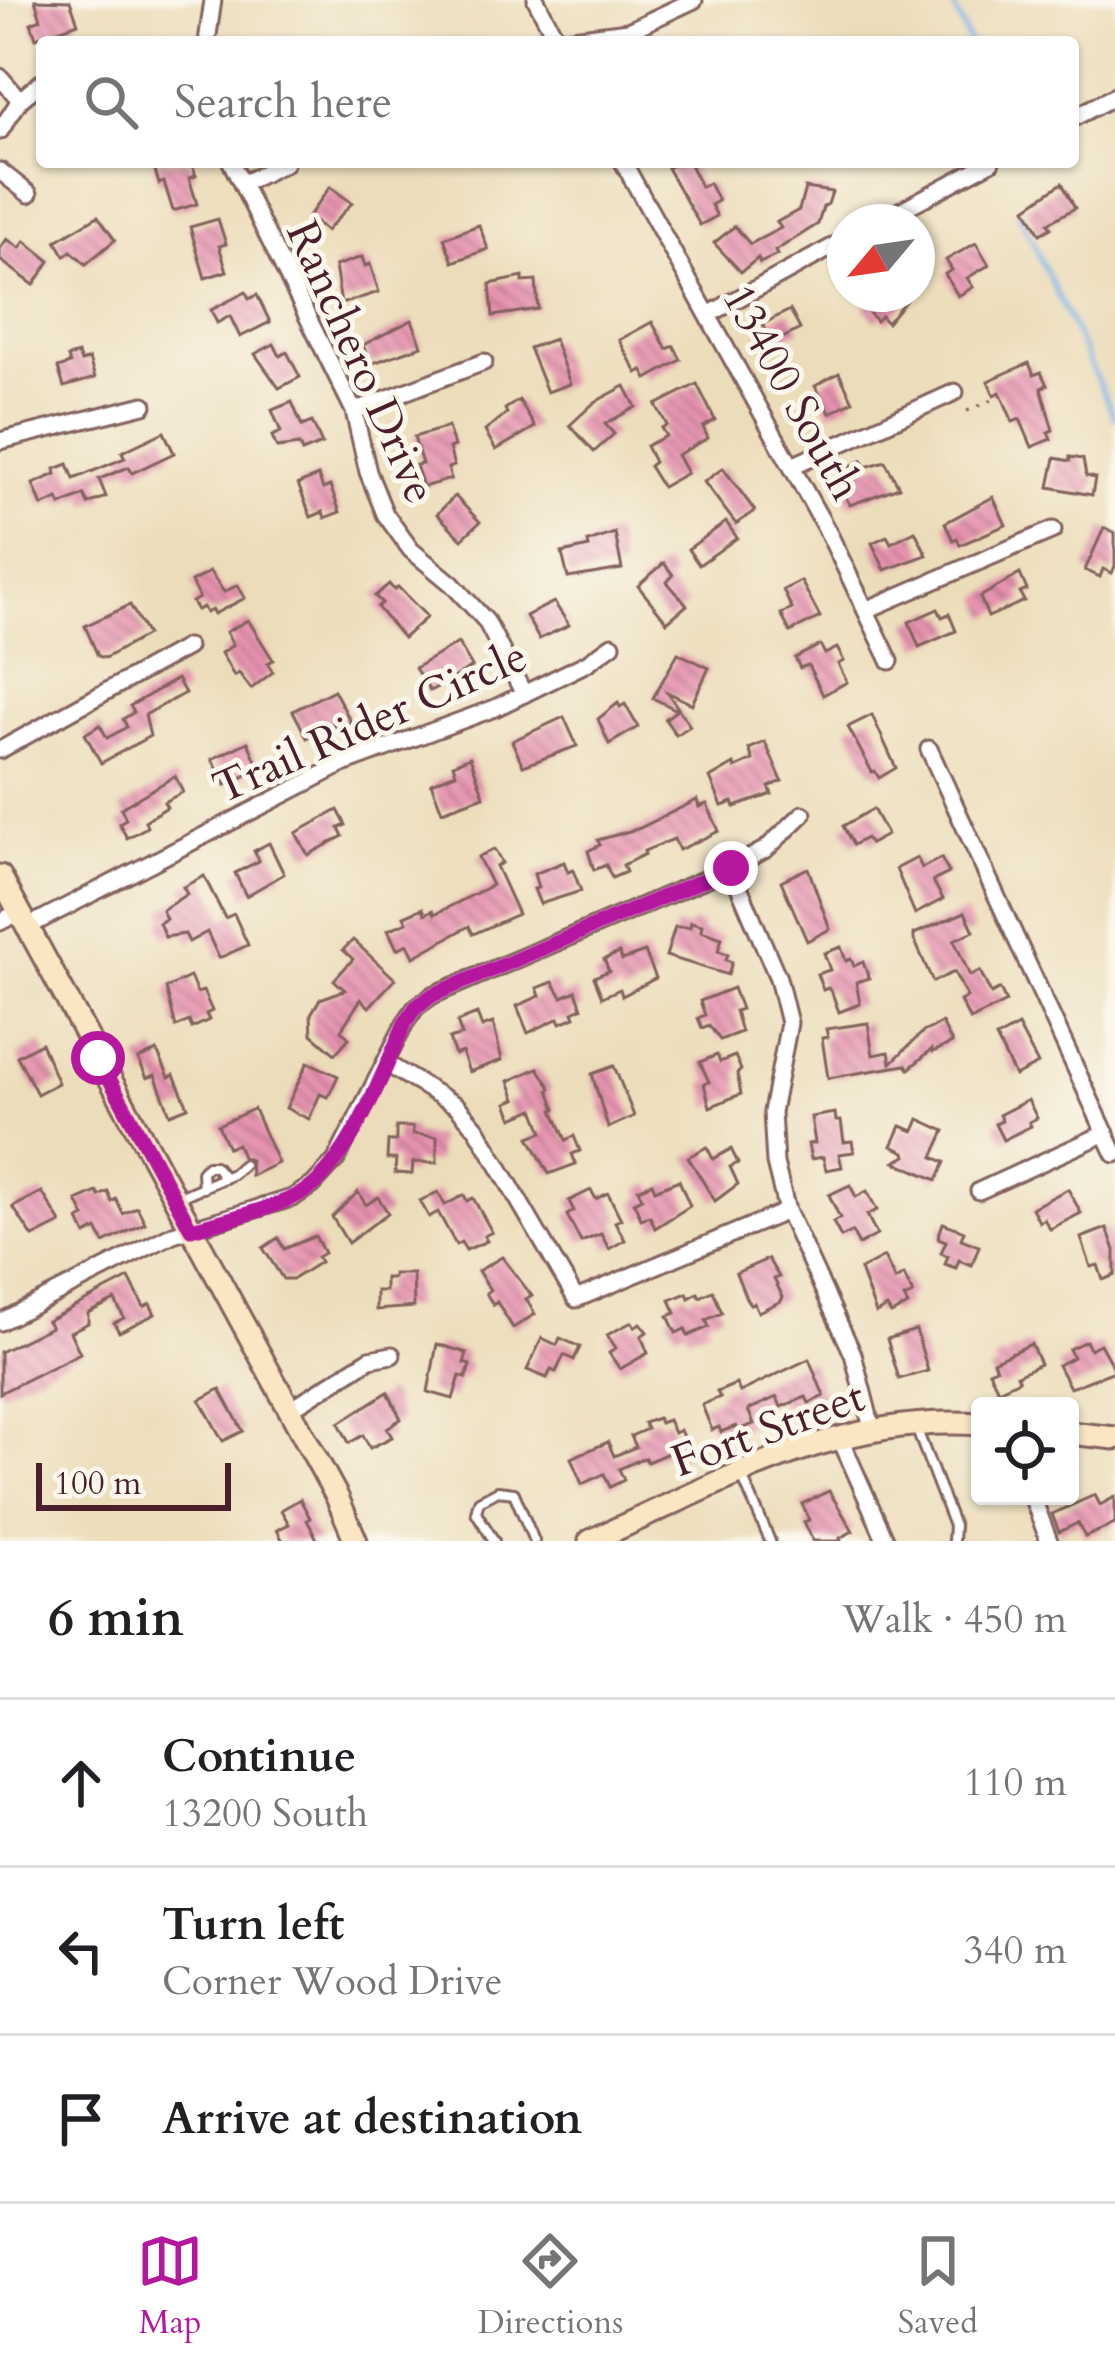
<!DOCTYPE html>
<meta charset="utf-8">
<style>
body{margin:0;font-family:Cardo,serif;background:#f2f2f2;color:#202124}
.controls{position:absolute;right:36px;bottom:36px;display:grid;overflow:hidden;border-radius:12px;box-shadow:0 3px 9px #0004}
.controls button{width:108px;height:108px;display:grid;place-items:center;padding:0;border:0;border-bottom:3px solid #e0e0e0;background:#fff;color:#202124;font:60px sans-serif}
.compass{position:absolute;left:827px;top:204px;width:108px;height:108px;border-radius:50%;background:#fff;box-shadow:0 3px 9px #0004;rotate:241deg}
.scale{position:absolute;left:36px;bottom:30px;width:195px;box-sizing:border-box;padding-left:12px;border:6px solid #4a1f2b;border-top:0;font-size:33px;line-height:42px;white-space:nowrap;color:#4a1f2b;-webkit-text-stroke:9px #fbf7ec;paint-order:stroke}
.stop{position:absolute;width:36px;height:36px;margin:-27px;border:9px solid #b5179e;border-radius:50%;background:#fff}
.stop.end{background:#b5179e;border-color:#fff;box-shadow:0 3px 12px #0008}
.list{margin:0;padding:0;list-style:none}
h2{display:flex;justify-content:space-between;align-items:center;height:156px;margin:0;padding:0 48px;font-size:51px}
h2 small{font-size:39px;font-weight:400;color:#757577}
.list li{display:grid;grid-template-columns:78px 1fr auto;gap:36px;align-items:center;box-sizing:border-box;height:168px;padding:0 48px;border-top:3px solid #e0e0e0}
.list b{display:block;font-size:45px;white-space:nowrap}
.list p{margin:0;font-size:39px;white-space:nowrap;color:#757577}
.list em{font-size:39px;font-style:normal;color:#757577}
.icon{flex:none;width:66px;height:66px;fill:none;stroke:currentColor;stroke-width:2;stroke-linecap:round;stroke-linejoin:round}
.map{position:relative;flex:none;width:1115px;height:1541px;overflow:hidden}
.search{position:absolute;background:#fff;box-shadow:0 3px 9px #0004;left:36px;right:36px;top:36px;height:132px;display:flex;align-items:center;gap:30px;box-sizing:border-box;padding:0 42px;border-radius:12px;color:#757577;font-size:45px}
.sheet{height:660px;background:#fff}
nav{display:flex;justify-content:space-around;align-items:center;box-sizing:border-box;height:168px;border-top:3px solid #e0e0e0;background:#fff;font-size:33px;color:#757577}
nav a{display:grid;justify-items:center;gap:6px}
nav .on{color:#b5179e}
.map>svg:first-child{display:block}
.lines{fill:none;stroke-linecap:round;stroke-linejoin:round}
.stream{stroke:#75b2e7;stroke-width:4.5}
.building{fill:url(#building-back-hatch)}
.lane-casing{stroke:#83625d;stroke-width:14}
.street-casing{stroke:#83625d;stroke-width:21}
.secondary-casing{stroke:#83625d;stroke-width:27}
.path{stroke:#83625d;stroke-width:3;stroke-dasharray:3 9;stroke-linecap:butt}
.lane{stroke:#fff;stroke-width:8}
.street{stroke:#fff;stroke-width:15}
.secondary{stroke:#fbe6c4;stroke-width:21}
.route{stroke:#b5179e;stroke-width:15}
.labels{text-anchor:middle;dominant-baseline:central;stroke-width:10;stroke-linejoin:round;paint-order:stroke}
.street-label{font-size:45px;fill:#4a1f2b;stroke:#fbf7ec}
</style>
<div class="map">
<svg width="1115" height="1541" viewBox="0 0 1115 1541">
<defs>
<pattern id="building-back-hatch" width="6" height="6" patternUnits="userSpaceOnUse" patternTransform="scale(3)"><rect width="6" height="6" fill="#e693af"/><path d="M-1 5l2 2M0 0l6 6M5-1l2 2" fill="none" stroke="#bc778f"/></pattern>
</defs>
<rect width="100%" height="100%" fill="#fbf7ec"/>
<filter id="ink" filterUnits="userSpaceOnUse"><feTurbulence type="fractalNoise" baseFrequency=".00833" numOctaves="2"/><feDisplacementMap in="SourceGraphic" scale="24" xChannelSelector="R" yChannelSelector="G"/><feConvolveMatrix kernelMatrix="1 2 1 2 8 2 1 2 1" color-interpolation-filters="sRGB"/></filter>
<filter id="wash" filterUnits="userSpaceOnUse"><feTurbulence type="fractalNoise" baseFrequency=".004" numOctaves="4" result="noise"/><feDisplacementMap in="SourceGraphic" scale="48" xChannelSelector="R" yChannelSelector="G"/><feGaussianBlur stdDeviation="2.7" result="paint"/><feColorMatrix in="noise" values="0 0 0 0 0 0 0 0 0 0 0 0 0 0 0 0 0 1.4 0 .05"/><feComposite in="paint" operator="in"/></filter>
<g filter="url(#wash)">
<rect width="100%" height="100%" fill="#ecddba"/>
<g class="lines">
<g class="stream">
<polyline points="951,0 969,42"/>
<polyline points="1019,213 1115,418"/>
</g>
</g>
<g id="blocks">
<g class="building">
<polygon points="35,0 70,1 78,23 36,38 31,23 41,19"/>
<polygon points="159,162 191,162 196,176 189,178 197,204 173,211 164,182 159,184 153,164"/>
<polygon points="680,162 689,162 701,187 709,183 718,201 711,205 717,216 700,225 667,168"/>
<polygon points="1062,183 1075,208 1048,223 1051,228 1040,234 1026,208"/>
<polygon points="330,187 352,203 326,231 308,217"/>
<polygon points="805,188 832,192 828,204 823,207 818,224 775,251 777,255 760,263 758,258 741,272 714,243 735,226 750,244 781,228 777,222 799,210"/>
<polygon points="98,216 115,240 86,264 71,251 65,256 56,241"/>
<polygon points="218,219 226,244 219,246 227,271 205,278 190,227"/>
<polygon points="479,225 488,249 453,262 444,238"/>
<polygon points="7,239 20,248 25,241 50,261 34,285 0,260 0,249"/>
<polygon points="976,243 989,265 967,278 973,287 958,296 945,274 952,270 946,260"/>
<polygon points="362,257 365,266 370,264 379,292 341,304 335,266"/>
<polygon points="523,277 523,282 536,281 538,309 493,316 490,284"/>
<polygon points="246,292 249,299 257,295 270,322 240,337 230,316 217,323 211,310"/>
<polygon points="863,294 901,294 906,300 887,323 881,316 876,321 864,307 870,302"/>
<polygon points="790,310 800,329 765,347 757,333 765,329 763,324"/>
<polygon points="412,320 422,346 370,364 363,345"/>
<polygon points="652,322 667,349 674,346 681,360 647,379 642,370 637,373 619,340"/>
<polygon points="554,339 570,384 547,392 529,348"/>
<polygon points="274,344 280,356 287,352 300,377 279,388 255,354"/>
<polygon points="78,354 81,362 89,359 95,378 64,387 58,368 70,364 68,357"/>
<polygon points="1029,363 1034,375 1041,372 1047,385 1041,388 1053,430 1048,432 1051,439 1032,447 1020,419 1013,422 1000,392 994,395 988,381"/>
<polygon points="839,373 853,401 830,413 815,386"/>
<polygon points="697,384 715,420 703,427 708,438 677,455 687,473 662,487 649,466 654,462 646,446 666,436 661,428 667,425 656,405"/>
<polygon points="625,386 636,407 605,424 614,434 594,452 570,425 595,402"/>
<polygon points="519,400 535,427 496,450 485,431 507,413 505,409"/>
<polygon points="292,402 302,426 312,422 322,444 302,452 299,445 277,448 272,436 281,432 272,410"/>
<polygon points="448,427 454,446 449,448 454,466 448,468 451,479 423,487 416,465 422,464 414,437"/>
<polygon points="164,432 174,453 132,473 129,467 99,479 106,497 88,504 84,495 61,505 58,499 42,506 33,484 56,474 55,469 68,464 74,479 125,458 122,452"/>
<polygon points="1070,457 1083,459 1086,476 1095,478 1092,495 1049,487 1055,458 1070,461"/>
<polygon points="862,460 866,467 885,461 899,487 850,505 840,487 854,480 847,468"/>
<polygon points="723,468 755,511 736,524 704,482"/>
<polygon points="318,476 323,489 330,486 340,512 325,518 323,512 311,517 298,484"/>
<polygon points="455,496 480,522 462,539 437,514"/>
<polygon points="993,497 1006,525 960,545 957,538 953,540 945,523"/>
<polygon points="726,522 737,538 699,565 688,549"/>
<polygon points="1104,528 1115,533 1115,566 1112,573 1103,569 1100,577 1085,570"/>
<polygon points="915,531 927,555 885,570 872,543 887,536 891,543"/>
<polygon points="615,533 622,569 568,578 562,553 589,547 588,542"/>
<polygon points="664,563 673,575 667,582 687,605 667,622 638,586"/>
<polygon points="210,572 224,592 238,585 245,598 214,614 212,610 206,613 203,607 197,610 192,602 199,598 191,582"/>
<polygon points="1020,574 1027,590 1020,593 1024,601 988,617 980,597"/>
<polygon points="801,581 820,617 790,632 781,614 792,609 783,590"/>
<polygon points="389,584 394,590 398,587 427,617 403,638 377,607 382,603 375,596"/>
<polygon points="554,602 569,625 539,639 526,616"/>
<polygon points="130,605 147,635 105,658 98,656 85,626"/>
<polygon points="938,609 942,617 949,614 956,631 919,647 909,622"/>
<polygon points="248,620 273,660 267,663 273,672 251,689 239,673 234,676 221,653 233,645 226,632"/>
<polygon points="458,643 472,667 430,691 415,668"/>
<polygon points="820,645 825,654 837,648 844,661 838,664 847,682 823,695 808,665 800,668 795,658"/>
<polygon points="678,653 709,668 692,704 667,692 690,726 676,735 665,719 677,710 653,698"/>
<polygon points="177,679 185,693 145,715 150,736 101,763 85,734 100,725 107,738 127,727 123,719 134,712 130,706"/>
<polygon points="334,690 351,722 336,729 332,724 307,738 293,711"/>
<polygon points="618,703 620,707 625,704 638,727 609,744 598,719"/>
<polygon points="872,715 896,768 879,778 875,771 872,772 848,727"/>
<polygon points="564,717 577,746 523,766 512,741"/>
<polygon points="248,742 257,763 245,769 247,775 226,785 212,759"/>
<polygon points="765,742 782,781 769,787 772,794 735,807 733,802 722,806 710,778 734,764 735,768 753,760 749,749"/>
<polygon points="470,757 484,796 442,811 431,783 456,773 453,764"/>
<polygon points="175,776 183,792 164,802 167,807 145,821 147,827 127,838 119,823 126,819 121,808"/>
<polygon points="697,800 699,807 707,804 719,831 679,850 674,839 644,851 645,854 623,865 626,872 612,878 606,865 594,870 588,851 600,845 598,840 640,828"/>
<polygon points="873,809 887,835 870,844 866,838 853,845 843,826"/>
<polygon points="338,810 346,825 339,828 343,836 308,855 296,833"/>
<polygon points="269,843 284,874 246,896 235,873 259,861 254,851"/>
<polygon points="494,849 502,863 496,866 518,914 473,934 469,926 414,957 408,944 397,949 388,930 407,922 404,916 423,908 425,914 433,910 435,914 492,885 478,857"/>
<polygon points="917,858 922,868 941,858 949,873 933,881 943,899 915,914 896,869"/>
<polygon points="564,862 568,872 573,870 581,891 540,904 534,889 538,888 534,874"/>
<polygon points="808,868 830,929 807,941 781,881"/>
<polygon points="204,876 225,918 234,914 248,945 219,958 207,932 189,942 185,934 165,937 159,923 166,919 162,910 187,894 183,887"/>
<polygon points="965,912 974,931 954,940 970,976 980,971 991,994 1000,989 1006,1002 970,1020 960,1001 967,997 954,972 933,982 914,939 914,934"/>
<polygon points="691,922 702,925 701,931 722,938 718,951 728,954 726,960 732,962 728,975 666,956 675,927 690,927"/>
<polygon points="353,940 395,979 369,1007 361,999 341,1030 349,1038 335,1054 312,1034 311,1014 320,999 345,990 334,980 353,959 343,950"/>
<polygon points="841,947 846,961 851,959 854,966 863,962 869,978 856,982 860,1004 839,1012 832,993 828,988 823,990 817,974 830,970 824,953"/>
<polygon points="645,952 656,978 622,996 620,989 602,997 594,977 609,971 604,959 619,953 622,960"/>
<polygon points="190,977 197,993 203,991 212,1011 206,1014 209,1020 192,1028 189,1021 176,1027 166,988"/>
<polygon points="553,982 562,997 576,991 582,1008 573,1012 575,1017 561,1023 559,1018 528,1033 517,1006 540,996 537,988"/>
<polygon points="733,988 741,1009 735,1011 741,1032 720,1040 709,1025 702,1028 698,1018 705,1015 700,1001"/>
<polygon points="477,1014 482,1027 493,1023 502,1060 469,1072 462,1052 455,1055 449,1039 462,1035 457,1022"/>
<polygon points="868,1023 873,1055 889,1052 891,1063 923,1032 942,1023 952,1043 933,1052 932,1049 909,1069 906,1065 828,1078 822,1038 828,1037 826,1029"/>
<polygon points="1018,1026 1038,1064 1015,1076 996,1038"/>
<polygon points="41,1043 58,1083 37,1094 17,1056"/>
<polygon points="157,1051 169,1077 174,1075 188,1107 170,1114 155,1075 147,1078 138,1059"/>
<polygon points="717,1055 720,1062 735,1056 741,1070 737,1073 741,1094 710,1107 704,1084 709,1082 700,1062"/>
<polygon points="308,1062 338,1076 328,1097 320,1094 309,1119 286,1108"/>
<polygon points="614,1066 634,1116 608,1128 592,1074"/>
<polygon points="538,1068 551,1088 549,1090 556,1109 553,1110 566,1140 574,1136 580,1151 572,1154 576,1164 549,1174 529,1137 543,1132 534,1109 513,1118 507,1103 516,1099 509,1081"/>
<polygon points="1028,1100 1037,1118 1029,1122 1031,1126 1003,1140 995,1124 1002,1121 999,1115"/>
<polygon points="254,1109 278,1163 251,1176 250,1160 242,1157 237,1144 228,1148 218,1125"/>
<polygon points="835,1113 836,1121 841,1121 844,1142 852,1141 854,1152 839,1154 842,1167 826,1170 823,1157 811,1159 808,1144 815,1143 811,1117"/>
<polygon points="919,1119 945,1131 933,1157 945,1162 937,1180 895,1162 906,1156 905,1152 892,1146 901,1126 914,1131"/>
<polygon points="396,1127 413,1127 413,1134 437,1137 437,1163 413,1162 412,1174 395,1173 396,1159 387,1159 388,1141 396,1141"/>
<polygon points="707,1147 713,1159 731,1149 738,1163 730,1167 738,1184 715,1201 688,1157"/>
<polygon points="679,1180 690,1206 655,1228 650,1216 641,1219 634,1202 642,1198 638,1189 652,1183 655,1190"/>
<polygon points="850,1185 856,1197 867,1191 877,1210 867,1215 877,1235 859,1245 852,1232 841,1237 833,1222 840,1218 829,1195"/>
<polygon points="1068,1189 1081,1213 1050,1229 1044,1219 1039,1222 1032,1208"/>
<polygon points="591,1190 596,1199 608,1193 621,1219 615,1222 625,1240 609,1249 601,1234 581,1242 567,1215 574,1211 569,1201"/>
<polygon points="42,1192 61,1223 33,1237 13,1207"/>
<polygon points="97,1192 99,1196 108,1192 112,1202 116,1199 123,1214 137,1207 145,1223 104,1243 97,1229 86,1235 79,1220 85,1217 77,1201"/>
<polygon points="358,1192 366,1205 378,1197 388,1213 348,1243 332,1217"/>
<polygon points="438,1192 445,1205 464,1195 467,1201 473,1198 492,1232 484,1236 487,1241 466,1250 461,1242 456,1245 438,1212 429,1217 420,1201"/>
<polygon points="943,1223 964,1231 961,1239 979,1246 972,1265 959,1260 956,1268 945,1264 948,1256 941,1253 946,1241 938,1238"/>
<polygon points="1107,1228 1115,1250 1115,1275 1103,1280 1098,1265 1091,1267 1081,1238"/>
<polygon points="315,1236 324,1253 317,1257 320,1262 293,1279 283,1279 263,1248 278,1238 284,1249"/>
<polygon points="502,1257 532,1296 526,1299 535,1314 513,1328 497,1302 493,1305 486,1293 490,1290 478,1271"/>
<polygon points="884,1257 895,1280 904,1275 913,1294 904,1298 908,1305 891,1314 887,1307 876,1313 860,1270"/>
<polygon points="768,1259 779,1277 774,1279 783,1297 781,1301 758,1312 754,1303 750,1304 746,1298 736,1273"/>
<polygon points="393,1274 413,1274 414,1307 376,1310 376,1291 385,1291 385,1278 393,1278"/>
<polygon points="129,1278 144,1307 150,1304 155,1314 119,1332 114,1323 124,1318 115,1300 88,1313 88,1323 70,1332 80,1353 0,1393 0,1352 51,1327 47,1321"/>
<polygon points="713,1291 722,1313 706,1320 709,1327 688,1336 685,1329 676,1333 668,1316 676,1313 670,1300 687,1293 689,1298 698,1293 700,1297"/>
<polygon points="632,1322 635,1327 640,1323 647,1332 641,1336 648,1353 620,1369 609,1353 616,1348 607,1335"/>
<polygon points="916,1330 928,1371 899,1379 887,1339"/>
<polygon points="542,1338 557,1345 560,1338 580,1347 574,1360 564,1355 556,1372 551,1370 547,1378 527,1370"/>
<polygon points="1086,1341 1090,1349 1100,1344 1115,1371 1070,1388 1058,1365 1073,1357 1069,1349"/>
<polygon points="437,1344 467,1353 464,1363 470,1365 466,1378 460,1376 453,1399 428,1392"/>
<polygon points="1031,1344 1040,1364 1017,1375 1019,1380 998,1390 989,1371 996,1368 993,1361"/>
<polygon points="809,1359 824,1396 809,1403 806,1397 781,1407 777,1397 748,1410 754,1424 738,1430 736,1426 721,1432 719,1427 712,1430 702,1405 720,1397 717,1392 736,1384 740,1392"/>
<polygon points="220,1389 243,1431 223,1441 200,1400"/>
<polygon points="388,1392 401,1419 387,1428 392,1437 370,1448 363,1435 349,1443 339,1423"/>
<polygon points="658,1418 660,1423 668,1420 674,1433 680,1430 690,1453 676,1458 673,1451 647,1462 645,1458 641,1459 619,1469 624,1480 610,1487 604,1474 582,1484 571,1458 608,1442 614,1456 636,1447 631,1436 647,1429 644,1423"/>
<polygon points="829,1491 853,1531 840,1538 841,1541 813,1541 804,1522 809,1520 802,1504"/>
<polygon points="1095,1495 1100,1505 1115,1497 1115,1524 1085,1537 1078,1523 1059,1532 1052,1514"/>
<polygon points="300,1499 310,1518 307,1520 318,1541 283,1541 277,1530 289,1524 281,1510"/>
</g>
</g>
</g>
<g filter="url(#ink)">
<use href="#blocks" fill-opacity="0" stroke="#83625d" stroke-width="3"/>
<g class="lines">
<defs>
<g id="lane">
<polyline points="203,1188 202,1172 207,1166 215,1166 225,1178"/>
<polyline points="175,1199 233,1174 243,1165"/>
<polyline points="917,1430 954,1526 953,1541"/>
<polyline points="742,1476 770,1541"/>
<polyline points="494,1541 476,1512 479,1501 498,1491 514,1493 534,1541"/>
</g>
<g id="street">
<polyline points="536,0 558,42"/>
<polyline points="557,40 628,31 694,0"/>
<polyline points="207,42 213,0"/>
<polyline points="0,77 20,100"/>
<polyline points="1073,118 1115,96"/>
<polyline points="0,131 20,100 42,82"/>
<polyline points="231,162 354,411 368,472 385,514 411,550 452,584 486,621 524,694"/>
<polyline points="623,162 830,536 890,661"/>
<polyline points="0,171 29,194"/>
<polyline points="242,184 285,163"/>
<polyline points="879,222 991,162"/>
<polyline points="708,315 845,240"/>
<polyline points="354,411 484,362"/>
<polyline points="0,441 144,405"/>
<polyline points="792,466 955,392"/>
<polyline points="866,610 1053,530"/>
<polyline points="929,749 1115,1154"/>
<polyline points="0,750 187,647"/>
<polyline points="731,868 778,978 789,1023 772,1112 775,1163 787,1211 853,1354 872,1428"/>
<polyline points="0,922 19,912"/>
<polyline points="27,927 343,764 495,708 587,663 612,645"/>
<polyline points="387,1064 457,1106 477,1129 576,1299 787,1211"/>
<polyline points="979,1191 1106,1133"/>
<polyline points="0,1322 173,1234 292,1198 313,1185 336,1160 405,1023 416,1007 433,995 731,868 766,849 803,814"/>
<polyline points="289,1410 370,1359 392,1355"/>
<polyline points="839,1436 886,1541"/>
<polyline points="1032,1496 1049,1541"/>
</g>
<g id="secondary">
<polyline points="0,876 337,1497 356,1541"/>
<polyline points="1070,1433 1115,1438"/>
<path d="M590 1541C718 1485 836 1413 980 1424"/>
</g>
</defs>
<use href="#lane" class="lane-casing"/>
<use href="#street" class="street-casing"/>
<use href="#secondary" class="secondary-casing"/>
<polyline class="path" points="967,411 1004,395"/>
<use href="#lane" class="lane"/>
<use href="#street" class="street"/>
<use href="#secondary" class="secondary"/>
</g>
</g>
<g class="lines" filter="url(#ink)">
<path class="route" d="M98 1058 191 1229C225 1220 288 1206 314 1185 354 1150 384 1071 405 1023L416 1007 433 995 731 868"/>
</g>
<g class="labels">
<g class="street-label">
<text transform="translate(361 362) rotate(66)">Ranchero Drive</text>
<text transform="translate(792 392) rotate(61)">13400 South</text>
<text transform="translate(370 722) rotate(-24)">Trail Rider Circle</text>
<text transform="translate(768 1429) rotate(-20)">Fort Street</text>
</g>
</g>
</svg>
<div class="controls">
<button><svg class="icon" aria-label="locate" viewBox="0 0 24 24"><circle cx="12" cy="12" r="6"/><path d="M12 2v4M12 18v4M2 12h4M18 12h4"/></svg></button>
</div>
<svg class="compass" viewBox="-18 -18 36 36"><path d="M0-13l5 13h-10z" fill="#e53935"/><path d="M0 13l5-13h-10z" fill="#757577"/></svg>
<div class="scale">100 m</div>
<div class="stop" style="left:98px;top:1058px"></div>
<div class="stop end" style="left:731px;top:868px"></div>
<div class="search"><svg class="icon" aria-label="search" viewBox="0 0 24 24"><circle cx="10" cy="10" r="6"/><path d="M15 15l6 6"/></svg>Search here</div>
</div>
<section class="sheet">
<h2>6 min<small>Walk · 450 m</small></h2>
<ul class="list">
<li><svg class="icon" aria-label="ahead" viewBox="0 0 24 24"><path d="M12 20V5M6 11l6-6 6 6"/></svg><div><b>Continue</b><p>13200 South</p></div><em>110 m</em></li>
<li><svg class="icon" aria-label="left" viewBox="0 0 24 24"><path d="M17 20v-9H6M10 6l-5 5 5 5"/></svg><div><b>Turn left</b><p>Corner Wood Drive</p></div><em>340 m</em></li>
<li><svg class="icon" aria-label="arrive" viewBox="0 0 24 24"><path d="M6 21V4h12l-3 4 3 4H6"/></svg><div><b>Arrive at destination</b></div></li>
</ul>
</section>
<nav>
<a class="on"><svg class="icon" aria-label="map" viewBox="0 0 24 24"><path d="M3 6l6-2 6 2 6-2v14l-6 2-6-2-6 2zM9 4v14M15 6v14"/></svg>Map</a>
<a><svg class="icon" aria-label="directions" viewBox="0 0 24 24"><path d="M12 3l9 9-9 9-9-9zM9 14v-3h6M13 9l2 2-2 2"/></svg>Directions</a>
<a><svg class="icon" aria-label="saved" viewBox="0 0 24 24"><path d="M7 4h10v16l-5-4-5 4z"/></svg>Saved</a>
</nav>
